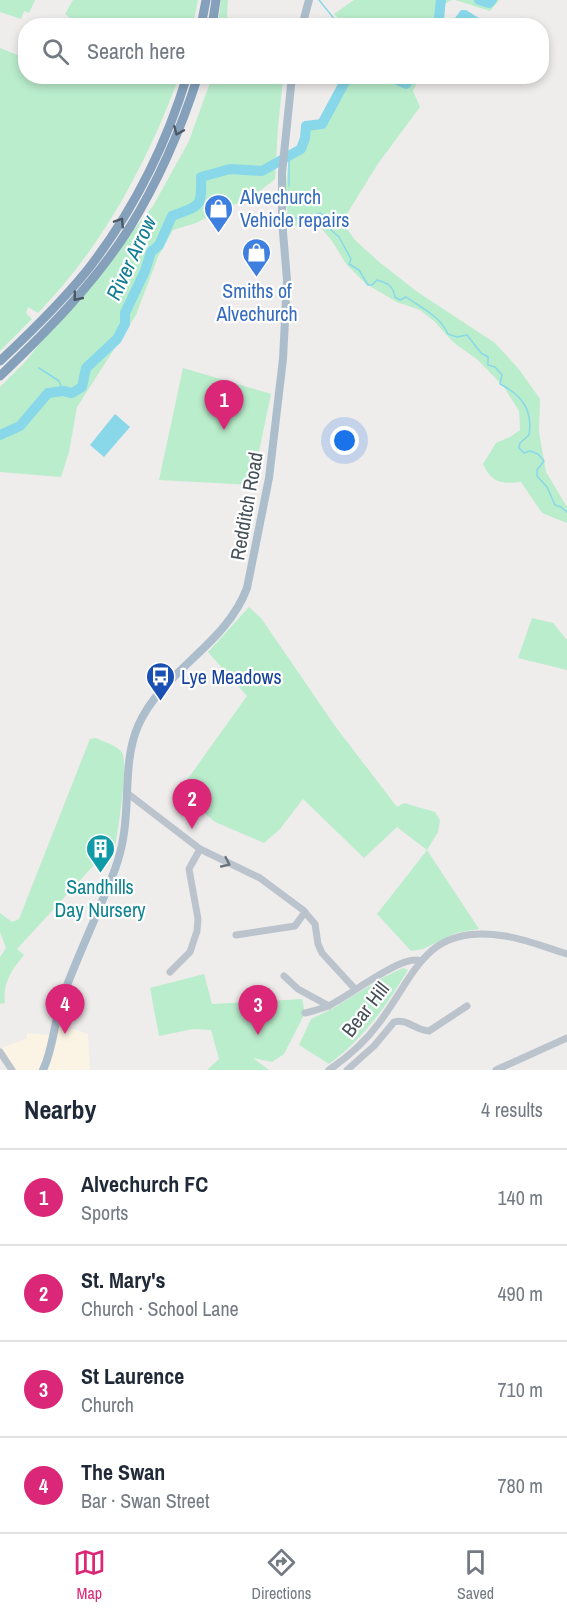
<!DOCTYPE html>
<meta charset="utf-8">
<style>
body{margin:0;font-family:"Archivo Narrow",sans-serif;background:#f6f6f7;color:#1f2937}
.you{position:absolute;left:345px;top:441px;width:21px;height:21px;margin:-15px;border:4px solid #fff;border-radius:50%;background:#1a73e8;box-shadow:0 0 0 9px #1a73e833}
.badge{display:grid;place-items:center;width:39px;height:39px;border-radius:50%;background:#db2777;color:#fff;font-size:20px;font-weight:700}
.pin{position:absolute;translate:-50% -50px;filter:drop-shadow(0 2px 3px #0008)}
.pin::after{content:'';position:absolute;top:32px;width:21px;height:18px;background:inherit;clip-path:polygon(0 0,100% 0,50% 100%)}
.list{margin:0;padding:0;list-style:none}
h2{display:flex;justify-content:space-between;align-items:center;height:78px;margin:0;padding:0 24px;font-size:26px}
h2 small{font-size:20px;font-weight:400;color:#747a83}
.list li{display:grid;grid-template-columns:39px 1fr auto;gap:18px;align-items:center;box-sizing:border-box;height:96px;padding:0 24px;border-top:2px solid #e0e1e3}
.list b{display:block;font-size:22px;white-space:nowrap}
.list p{margin:0;font-size:20px;white-space:nowrap;color:#747a83}
.list em{font-size:20px;font-style:normal;color:#747a83}
.icon{flex:none;width:33px;height:33px;fill:none;stroke:currentColor;stroke-width:2;stroke-linecap:round;stroke-linejoin:round}
.map{position:relative;flex:none;width:567px;height:1070px;overflow:hidden}
.search{position:absolute;background:#fff;box-shadow:0 3px 9px #0003;left:18px;right:18px;top:18px;height:66px;display:flex;align-items:center;gap:15px;box-sizing:border-box;padding:0 21px;border-radius:24px;color:#747a83;font-size:22px}
.sheet{height:462px;background:#fff}
nav{display:flex;justify-content:space-around;align-items:center;box-sizing:border-box;height:84px;border-top:2px solid #e0e1e3;background:#fff;font-size:16px;color:#747a83}
nav a{display:grid;justify-items:center;gap:3px}
nav .on{color:#db2777}
.map>svg:first-child{display:block}
.commercial{fill:#fbf4e4}
.green{fill:#baedcc}
.water{fill:#88d8e9}
.lines{fill:none;stroke-linecap:round;stroke-linejoin:round}
.stream{stroke:#88d8e9;stroke-width:1.5}
.river{stroke:#88d8e9;stroke-width:10}
.minor{stroke:#bbc4cc;stroke-width:7}
.major{stroke:#acbdcb;stroke-width:8}
.highway{stroke:#84a0bb;stroke-width:9}
.oneway{stroke:#4b5863}
.oneway2{stroke:#68737c}
.labels{text-anchor:middle;dominant-baseline:central;stroke-width:4.5;stroke-linejoin:round;paint-order:stroke}
.shop-label{font-size:20px;fill:#366cbe;stroke:#fff;text-anchor:start}
.street-label{font-size:20px;fill:#455059;stroke:#fff}
.transit-label{font-size:20px;fill:#164399;stroke:#fff;text-anchor:start}
.culture-label{font-size:20px;fill:#0d838f;stroke:#fff}
.water-label{font-size:21px;font-style:italic;fill:#0f7c94;stroke:#fff}
</style>
<div class="map">
<svg width="567" height="1070" viewBox="0 0 567 1070">
<rect width="100%" height="100%" fill="#efecec"/>
<g class="commercial">
<polygon points="60,1025 88,1034 90,1070 47,1070"/>
<polygon points="27,1033 49,1035 44,1060 39,1070 14,1070 2,1048 27,1038"/>
</g>
<g class="green">
<polygon points="0,0 35,0 29,13 24,11 21,19 0,12"/>
<polygon points="73,0 198,0 194,20 180,20 162,25 70,25 69,17 65,14"/>
<polygon points="221,0 228,0 227,17 235,25 218,23"/>
<polygon points="354,0 452,0 444,4 445,25 344,25 334,14"/>
<polygon points="455,0 499,0 490,11"/>
<path d="M0 48 25 58 26 76 179 77C147 163 103 246 38 313L28 307 26 313 32 319 0 351Z"/>
<path d="M348 76 419 77 413 91 420 107 377 165 342 222 355 240 378 261 416 291 495 343 518 368 540 399 539 432 546 472 567 507V523L542 513 521 482C501 484 492 483 483 464L496 443 510 437 520 430 519 411 504 387 478 360 453 342 434 321 420 310 397 302 366 284 346 264 332 241 316 222 288 227 287 209 284 203 289 157C303 148 305 141 306 126L322 124Z"/>
<polygon points="212,77 270,77 283,80 278,126 275,179 251,198 221,210 196,223 173,230 158,257 136,315 77,407 69,452 61,477 0,472 0,387 24,363 153,206 189,141"/>
<polygon points="183,368 271,394 252,485 159,480"/>
<polygon points="249,607 261,618 335,726 397,807 404,803 435,812 440,820 438,832 427,850 479,929 456,933 423,949 411,951 377,914 427,850 397,827 364,858 303,799 280,829 264,843 215,822 179,791 247,696 208,652"/>
<polygon points="532,618 553,623 567,640 567,670 518,658"/>
<path d="M96 738C104 742 115 745 121 751 130 761 117 833 115 849L101 848 95 864 17 949 24 955C12 969 2 984 5 1003L0 1004V957L6 948 0 932V913L12 922 19 919 90 739Z"/>
<path d="M403 968 408 970C387 1005 363 1039 329 1064L299 1045 311 1019 332 1009 382 978Z"/>
<polygon points="204,974 212,1004 302,999 305,1013 284,1054 272,1062 253,1058 269,1070 207,1070 219,1059 211,1030 193,1029 159,1036 150,988"/>
</g>
<g class="water">
<polygon points="461,10 466,10 482,20 477,25 452,25 452,22"/>
<polygon points="115,414 130,427 104,457 90,445"/>
</g>
<g class="lines">
<g class="stream">
<polyline points="319,0 340,26"/>
<polyline points="289,186 289,157"/>
<path d="M289 216 300 219 320 213 327 218 331 230 339 237 351 259 349 264 359 270 368 285H372L377 280C388 283 393 286 395 297L400 300 406 297C422 308 440 316 448 334L457 337 467 335 481 353 488 357V365L495 367 502 375 500 384C522 395 533 410 529 435L520 443 519 448 524 453 530 451 538 454 544 461 537 470V476L547 487 555 505 561 507 567 512"/>
<polyline points="39,368 59,381 63,391"/>
</g>
<g class="river">
<polyline points="479,0 489,3 492,0"/>
<polyline points="438,26 441,0"/>
<polyline points="389,76 406,84 410,76"/>
<path d="M0 435 20 426 48 393 63 391 72 393 82 387 86 368 117 339 125 324V313L145 271 151 252 159 245 172 216C200 205 202 209 201 177L230 169 262 171 301 149 305 138 306 126 322 124 348 76"/>
</g>
<g class="minor">
<polyline points="166,26 186,22 207,26"/>
<polyline points="127,793 200,849 260,878 303,910 315,924 318,944 322,953 355,989"/>
<polyline points="236,935 295,926 305,912"/>
<polyline points="170,972 190,952 197,931 198,919 189,869 200,849"/>
<polyline points="284,976 298,989 329,1006"/>
<path d="M305 1013C313 1011 321 1009 328 1006 347 998 403 953 420 961"/>
<polyline points="0,1052 12,1070"/>
<path d="M329 1070C348 1057 365 1042 379 1023 417 972 426 923 505 936 526 939 547 948 567 954"/>
<path d="M347 1070 374 1046 394 1022C407 1018 416 1031 429 1031L467 1006"/>
<polyline points="496,1070 567,1038"/>
</g>
<g class="major">
<polyline points="302,26 309,0"/>
<path d="M43 1070C54 1047 54 1020 63 996 75 963 90 931 103 899 111 880 120 859 123 839 130 802 123 761 138 726 162 671 226 645 247 588L269 478 283 359 287 280 282 220V173L292 76"/>
</g>
<g class="highway">
<polyline points="201,26 206,0"/>
<polyline points="212,26 216,0"/>
<path d="M0 361C31 332 62 302 89 268 133 211 166 145 187 76"/>
<path d="M0 376C47 331 95 283 130 227 159 180 181 129 198 76"/>
</g>
</g>
<defs><path id="oneway-chevron" d="M-2-3.5L2.5 0L-2 3.5" fill="none" stroke-width="1.6" stroke-linecap="round" stroke-linejoin="round" transform="scale(1.5)"/></defs>
<g class="oneway">
<use href="#oneway-chevron" transform="translate(178 131) rotate(113)"/>
<use href="#oneway-chevron" transform="translate(120 222) rotate(-57)"/>
<use href="#oneway-chevron" transform="translate(77 297) rotate(129)"/>
</g>
<use class="oneway2" href="#oneway-chevron" transform="translate(226 863) rotate(25)"/>
<defs>
<symbol id="shop-pin" viewBox="-11 -11 22 30"><path d="M0 17L-7.5 6A9.5 9.5 0 1 1 7.5 6Z" fill="#3f7fe0" stroke="#fff"/><path d="M-5-2.5h2.3a2.7 3.5 0 0 1 5.4 0H5L5.5 6h-11ZM-1.5-2.5h3a1.5 2.3 0 0 0-3 0Z" fill="#fff"/></symbol>
<symbol id="bus-pin" viewBox="-11 -11 22 30"><path d="M0 17L-7.5 6A9.5 9.5 0 1 1 7.5 6Z" fill="#1a4fb4" stroke="#fff"/><path d="M-5-6H5V4H4V6H2V4H-2V6H-4V4H-5ZM-3.5-4V0h7V-4ZM-3.5 1.2v1.5H-2V1.2ZM2 1.2v1.5H3.5V1.2Z" fill="#fff"/></symbol>
<symbol id="building-pin" viewBox="-11 -11 22 30"><path d="M0 17L-7.5 6A9.5 9.5 0 1 1 7.5 6Z" fill="#0f9aa8" stroke="#fff"/><path d="M-4-6H4V6H1V3H-1V6H-4ZM-2.5-4.3h1.7v1.8h-1.7ZM.8-4.3h1.7v1.8H.8ZM-2.5-1h1.7V.8h-1.7ZM.8-1h1.7V.8H.8Z" fill="#fff"/></symbol>
</defs>
<g fill-rule="evenodd">
<use href="#shop-pin" x="202" y="192" width="33" height="45"/>
<use href="#shop-pin" x="240" y="236" width="33" height="45"/>
<use href="#bus-pin" x="144" y="660" width="33" height="45"/>
<use href="#building-pin" x="84" y="832" width="33" height="45"/>
</g>
<g class="labels">
<g class="shop-label">
<text x="240" y="196">Alvechurch<tspan x="240" dy="23">Vehicle repairs</tspan></text>
<text x="257" y="290" text-anchor="middle">Smiths of<tspan x="257" dy="23">Alvechurch</tspan></text>
</g>
<g class="street-label">
<text transform="translate(246 506) rotate(-80)">Redditch Road</text>
<text transform="translate(365 1009) rotate(-52)">Bear Hill</text>
</g>
<g class="transit-label">
<text x="181" y="676">Lye Meadows</text>
</g>
<g class="culture-label">
<text x="100" y="886">Sandhills<tspan x="100" dy="23">Day Nursery</tspan></text>
</g>
<g class="water-label">
<text transform="translate(131 258) rotate(-65)">River Arrow</text>
</g>
</g>
</svg>
<div class="you"></div>
<div class="pin badge" style="left:224px;top:430px">1</div>
<div class="pin badge" style="left:192px;top:829px">2</div>
<div class="pin badge" style="left:258px;top:1035px">3</div>
<div class="pin badge" style="left:65px;top:1034px">4</div>
<div class="search"><svg class="icon" aria-label="search" viewBox="0 0 24 24"><circle cx="10" cy="10" r="6"/><path d="M15 15l6 6"/></svg>Search here</div>
</div>
<section class="sheet">
<h2>Nearby<small>4 results</small></h2>
<ul class="list">
<li><span class="badge">1</span><div><b>Alvechurch FC</b><p>Sports</p></div><em>140 m</em></li>
<li><span class="badge">2</span><div><b>St. Mary's</b><p>Church · School Lane</p></div><em>490 m</em></li>
<li><span class="badge">3</span><div><b>St Laurence</b><p>Church</p></div><em>710 m</em></li>
<li><span class="badge">4</span><div><b>The Swan</b><p>Bar · Swan Street</p></div><em>780 m</em></li>
</ul>
</section>
<nav>
<a class="on"><svg class="icon" aria-label="map" viewBox="0 0 24 24"><path d="M3 6l6-2 6 2 6-2v14l-6 2-6-2-6 2zM9 4v14M15 6v14"/></svg>Map</a>
<a><svg class="icon" aria-label="directions" viewBox="0 0 24 24"><path d="M12 3l9 9-9 9-9-9zM9 14v-3h6M13 9l2 2-2 2"/></svg>Directions</a>
<a><svg class="icon" aria-label="saved" viewBox="0 0 24 24"><path d="M7 4h10v16l-5-4-5 4z"/></svg>Saved</a>
</nav>
